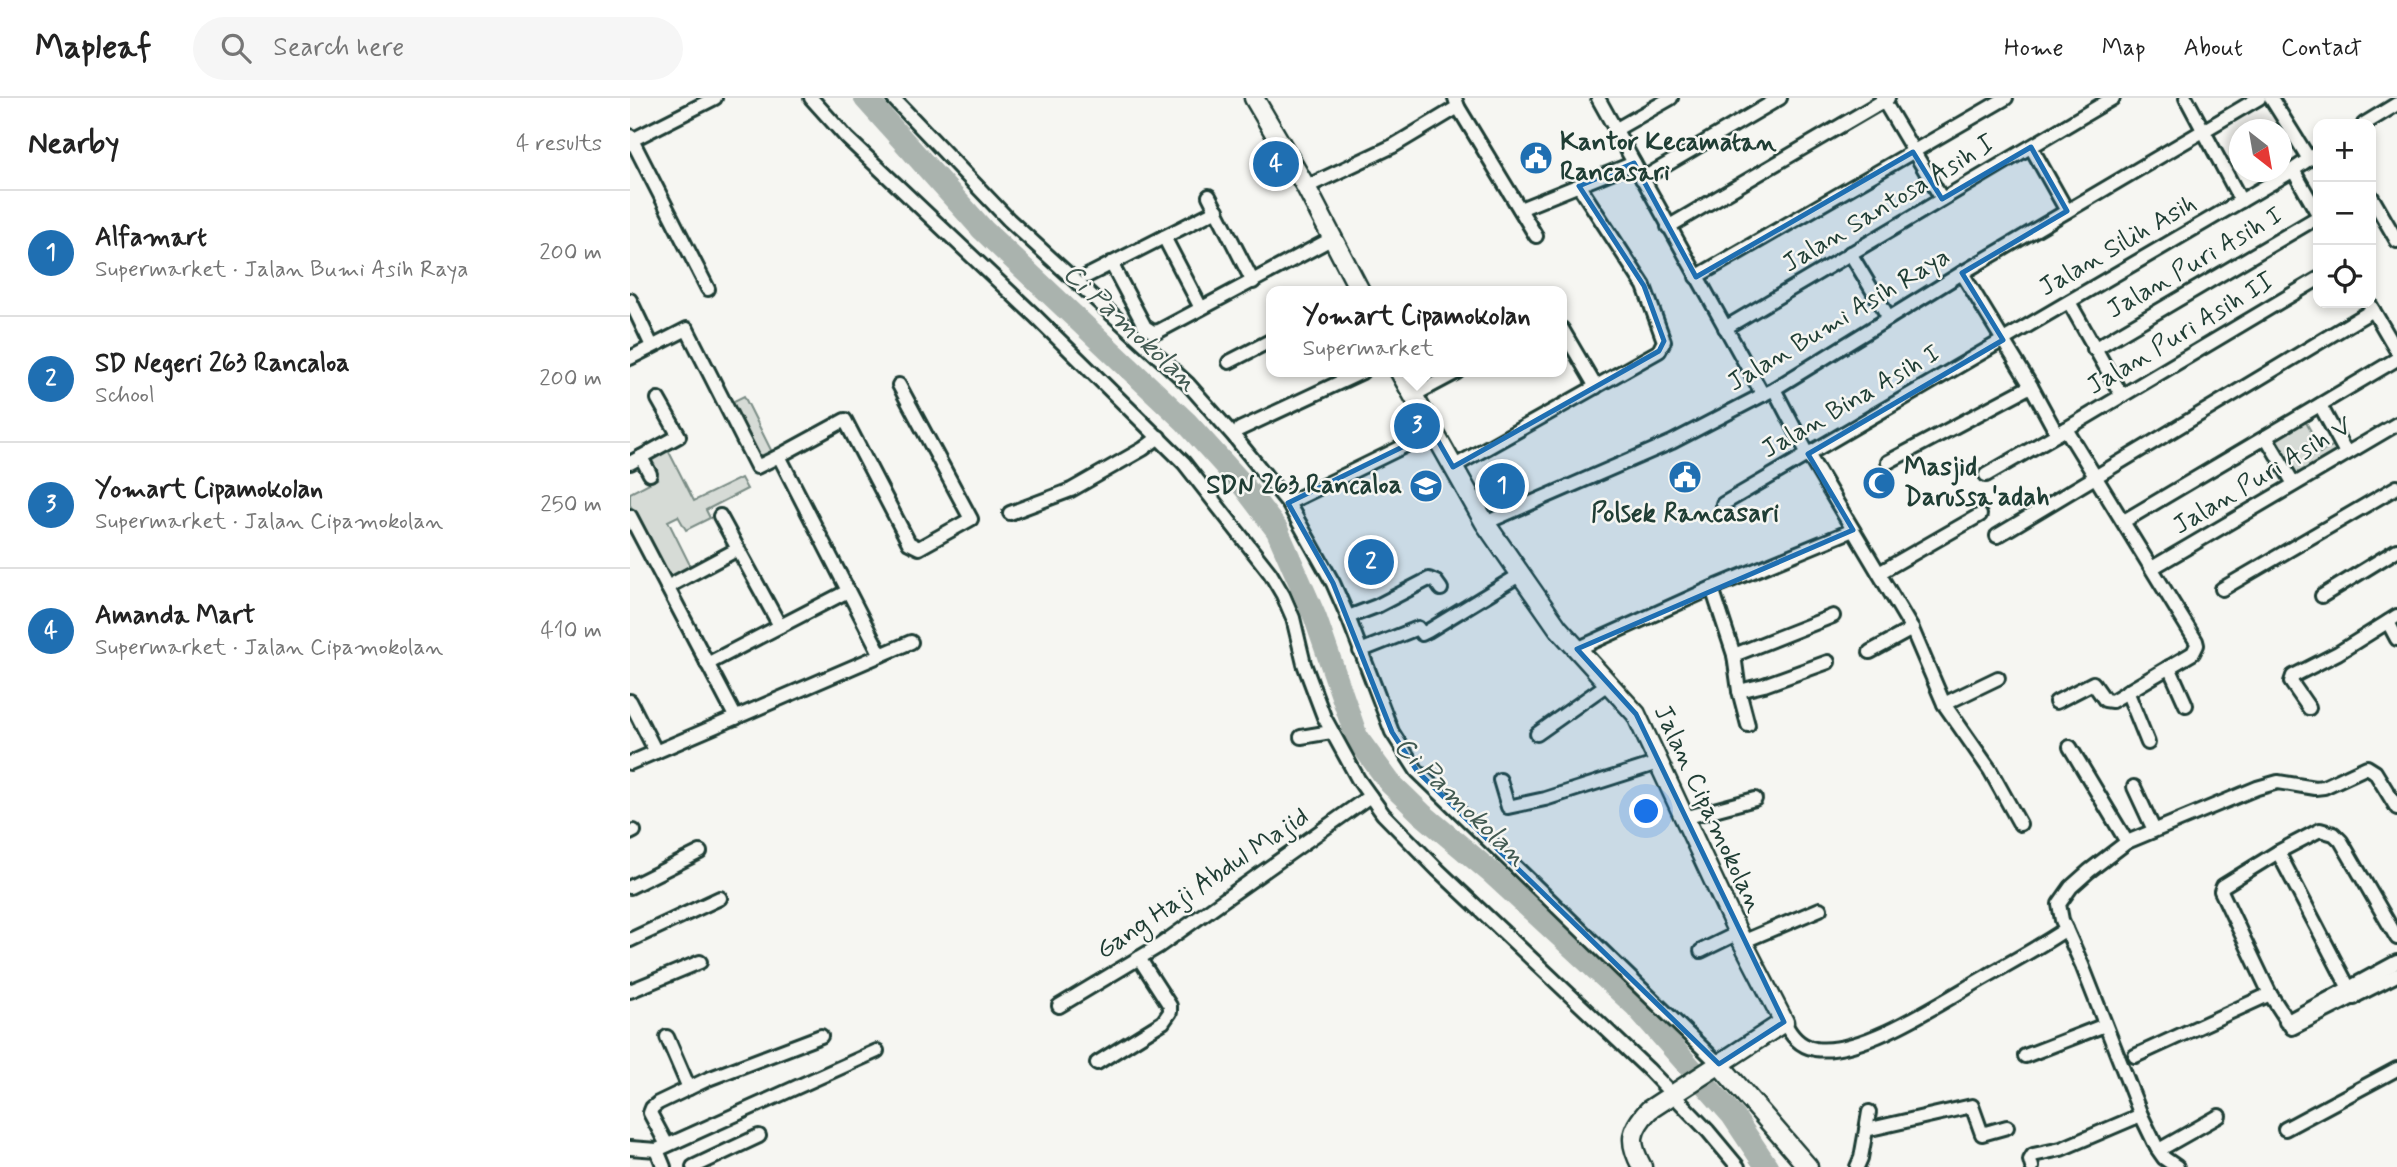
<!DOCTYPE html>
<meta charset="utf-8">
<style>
body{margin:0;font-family:Mynerve,sans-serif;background:#f6f6f6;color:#222}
.controls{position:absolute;right:21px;top:21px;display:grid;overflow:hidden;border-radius:14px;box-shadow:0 4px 10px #0003}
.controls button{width:63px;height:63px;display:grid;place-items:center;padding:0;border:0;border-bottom:2px solid #e0e0e0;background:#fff;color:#222;font:35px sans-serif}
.compass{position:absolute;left:1599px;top:21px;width:63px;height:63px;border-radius:50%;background:#fff;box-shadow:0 4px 10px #0003;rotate:149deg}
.you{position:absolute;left:1017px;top:714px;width:24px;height:24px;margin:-18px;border:5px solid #fff;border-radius:50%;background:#1a73e8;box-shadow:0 0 0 10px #1a73e833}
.badge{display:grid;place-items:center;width:46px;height:46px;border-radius:50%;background:#1f6fb2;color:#fff;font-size:23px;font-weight:700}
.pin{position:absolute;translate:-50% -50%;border:4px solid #fff;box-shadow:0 2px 7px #0006}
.popup{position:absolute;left:636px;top:188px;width:301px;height:91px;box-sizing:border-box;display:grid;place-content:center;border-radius:14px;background:#fff;filter:drop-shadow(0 2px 5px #0005);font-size:23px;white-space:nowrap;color:#767676}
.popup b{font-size:26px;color:#222}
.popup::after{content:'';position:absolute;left:50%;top:100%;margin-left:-14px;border:14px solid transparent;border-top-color:#fff}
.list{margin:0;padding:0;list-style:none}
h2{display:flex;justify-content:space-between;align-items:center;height:91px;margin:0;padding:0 28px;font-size:30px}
h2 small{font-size:23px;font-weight:400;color:#767676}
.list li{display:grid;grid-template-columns:46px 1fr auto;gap:21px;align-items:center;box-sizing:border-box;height:126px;padding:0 28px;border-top:2px solid #e0e0e0}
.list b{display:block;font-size:26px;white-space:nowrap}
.list p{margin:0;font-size:23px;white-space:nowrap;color:#767676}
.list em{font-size:23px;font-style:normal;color:#767676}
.icon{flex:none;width:38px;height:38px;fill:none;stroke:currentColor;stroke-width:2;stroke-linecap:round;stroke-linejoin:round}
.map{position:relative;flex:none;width:1767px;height:1069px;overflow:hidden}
header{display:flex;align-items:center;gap:42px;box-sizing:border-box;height:98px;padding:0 35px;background:#fff;border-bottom:2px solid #e0e0e0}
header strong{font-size:33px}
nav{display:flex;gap:38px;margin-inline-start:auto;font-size:24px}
.search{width:490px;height:63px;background:#f6f6f6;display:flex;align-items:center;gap:18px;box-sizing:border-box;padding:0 24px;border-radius:38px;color:#767676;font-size:26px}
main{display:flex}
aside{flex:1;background:#fff}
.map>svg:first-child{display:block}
.green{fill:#d6dbd6;stroke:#7a8c85;stroke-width:2}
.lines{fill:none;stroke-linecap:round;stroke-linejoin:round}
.river{stroke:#aab3ae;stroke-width:23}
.street-casing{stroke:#1f3d34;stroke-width:18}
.secondary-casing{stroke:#1f3d34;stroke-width:23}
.street{stroke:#f6f6f2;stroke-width:12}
.secondary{stroke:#f6f6f2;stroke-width:18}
.marked{fill:#1f6fb2;fill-opacity:0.2;stroke:#1f6fb2;stroke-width:5;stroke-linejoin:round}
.labels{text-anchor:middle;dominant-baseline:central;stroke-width:5;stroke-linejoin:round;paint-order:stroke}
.poi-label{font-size:26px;font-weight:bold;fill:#1f3d34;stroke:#f6f6f2;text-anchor:start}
.street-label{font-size:26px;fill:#1f3d34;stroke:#f6f6f2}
.water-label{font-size:28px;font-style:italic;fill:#425a52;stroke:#f6f6f2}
</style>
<header>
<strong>Mapleaf</strong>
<div class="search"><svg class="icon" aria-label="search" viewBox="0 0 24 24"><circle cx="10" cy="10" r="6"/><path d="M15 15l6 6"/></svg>Search here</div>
<nav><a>Home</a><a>Map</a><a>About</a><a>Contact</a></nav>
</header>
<main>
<aside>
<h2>Nearby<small>4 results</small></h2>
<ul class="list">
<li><span class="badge">1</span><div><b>Alfamart</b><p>Supermarket · Jalan Bumi Asih Raya</p></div><em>200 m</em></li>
<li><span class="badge">2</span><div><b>SD Negeri 263 Rancaloa</b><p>School</p></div><em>200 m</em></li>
<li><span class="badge">3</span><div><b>Yomart Cipamokolan</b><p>Supermarket · Jalan Cipamokolan</p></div><em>250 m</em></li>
<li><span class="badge">4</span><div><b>Amanda Mart</b><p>Supermarket · Jalan Cipamokolan</p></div><em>410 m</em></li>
</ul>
</aside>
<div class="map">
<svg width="1767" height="1069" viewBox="0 0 1767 1069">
<rect width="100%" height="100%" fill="#f6f6f2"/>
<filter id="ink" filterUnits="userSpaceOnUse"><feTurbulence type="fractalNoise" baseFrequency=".0143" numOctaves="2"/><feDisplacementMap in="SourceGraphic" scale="14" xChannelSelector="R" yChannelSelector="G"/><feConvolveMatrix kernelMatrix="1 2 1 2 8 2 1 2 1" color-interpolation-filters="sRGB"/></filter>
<g filter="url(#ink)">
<g class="green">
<polygon points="114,298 144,358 129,366 98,306"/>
<polygon points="1673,319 1687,344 1690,355 1706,346 1712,355 1664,383 1640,339"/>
<polygon points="38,352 64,403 111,380 117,391 76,412 80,420 56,432 48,418 38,423 61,469 38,481 0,407 0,395 27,381 18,363"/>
</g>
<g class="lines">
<polyline class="river" points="235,0 353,132 556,324 612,386 647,432 685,519 727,640 760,685 792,716 863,776 1005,907 1103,1018 1137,1069"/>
<defs>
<g id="street">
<polyline points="181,0 217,40 405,218 554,365 640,475 653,497 663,520 674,566 694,619 728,681 753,716 808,772 1018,971 1078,1033 1108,1069"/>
<polyline points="263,0 379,122 558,286 603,337 658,405 703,485 718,519 762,634 787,673 1089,966"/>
<polyline points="825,0 828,9 906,138"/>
<polyline points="968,0 1133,297"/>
<polyline points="1252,0 1312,101"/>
<polyline points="1556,0 1611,103"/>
<polyline points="1641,0 1679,61"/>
<polyline points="1734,26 1767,6"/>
<polyline points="985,32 1041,0"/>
<polyline points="0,38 78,191"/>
<polyline points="0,43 85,0"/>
<polyline points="1401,49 1437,113"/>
<polyline points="1663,72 1688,116"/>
<polyline points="1012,81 1150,0"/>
<polyline points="676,89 763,48 828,9"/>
<polyline points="579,98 623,184"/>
<polyline points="1741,98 1767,143"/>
<polyline points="890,111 1004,65"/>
<polyline points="1038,129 1258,0"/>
<polyline points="534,139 571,210"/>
<polyline points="1220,155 1259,220"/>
<polyline points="481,165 515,229 523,234 529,233 703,140"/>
<polyline points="1332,175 1401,288 1427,336"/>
<polyline points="457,178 587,112"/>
<polyline points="1066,179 1376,0"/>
<polyline points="0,202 22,248"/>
<polyline points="1439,204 1492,298"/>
<polyline points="1739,205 1767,253"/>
<polyline points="1095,230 1483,0"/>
<polyline points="932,231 966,289"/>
<polyline points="1464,251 1688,119"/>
<polyline points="0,260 57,231 127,369 149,358 251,557"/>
<polyline points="599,264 642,242"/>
<polyline points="1144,291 1178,356 1282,531 1314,606 1360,672 1390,726"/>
<polyline points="782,298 827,274"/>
<polyline points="1690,307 1716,355"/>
<polyline points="610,331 732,274"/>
<polyline points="1436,331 1688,181"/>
<polyline points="1636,339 1664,386"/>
<polyline points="149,358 215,322 279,445 289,450 341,421 269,287"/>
<polyline points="11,359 20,376"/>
<polyline points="1258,364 1401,288"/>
<polyline points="0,365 49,338 28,301"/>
<polyline points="823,369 1029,253 1034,243 1014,188 949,88"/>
<polyline points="1356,377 1436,331 1566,543 1567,547 1563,555 1482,603 1475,602 1463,585 1426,604"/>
<polyline points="658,405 803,334"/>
<polyline points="1093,406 1657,76 1688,55"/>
<polyline points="380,415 441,392 513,351 529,339"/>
<polyline points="0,418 106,620"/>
<polyline points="90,418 150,528"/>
<polyline points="1494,423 1767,261"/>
<polyline points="855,425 1042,344 1144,291 1332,175 1629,0"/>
<polyline points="1367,438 1743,212"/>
<polyline points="1522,470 1767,326"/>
<polyline points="1249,475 1350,417"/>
<polyline points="37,489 108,451"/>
<polyline points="1082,490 1104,557 1109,593 1134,587 1198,564"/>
<polyline points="1592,491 1767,389"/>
<polyline points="1692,498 1767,452"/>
<polyline points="718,519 747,508 799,481 806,484 811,491"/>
<polyline points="1758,524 1767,541"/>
<polyline points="947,551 1082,490 1223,432"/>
<polyline points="730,553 788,530 792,536 798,533 891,476"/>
<polyline points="1240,554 1282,531"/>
<polyline points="1104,557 1203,518"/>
<polyline points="77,566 218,493"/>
<polyline points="1539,569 1556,607"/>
<polyline points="1109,593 1118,627"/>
<polyline points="1497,593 1518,645"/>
<polyline points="0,603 26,654"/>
<polyline points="1314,606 1368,580"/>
<polyline points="1679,610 1661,584 1663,578 1708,555 1767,518"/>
<polyline points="907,636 979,585"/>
<polyline points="671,639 701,634"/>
<polyline points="1440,649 1497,744"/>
<polyline points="0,665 281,544"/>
<polyline points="870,682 878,709 915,701 1028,665"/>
<polyline points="1504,689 1524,732"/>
<polyline points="1054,720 1125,701"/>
<polyline points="0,735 4,733"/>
<polyline points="1648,754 1724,900"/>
<polyline points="0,789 70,754"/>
<polyline points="1767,840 1711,743 1704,736 1690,732 1648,754 1593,788 1591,793 1640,896 1662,930 1767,877"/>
<polyline points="0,842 90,800"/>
<polyline points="1112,844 1190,811"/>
<polyline points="1071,853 1108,835"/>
<polyline points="0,893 70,864"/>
<polyline points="429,908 529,848 740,698"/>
<path d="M1154 924C1161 937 1169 948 1185 951 1233 958 1316 901 1357 878 1383 863 1411 848 1436 831"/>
<polyline points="1656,924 1767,864"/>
<polyline points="37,939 59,990"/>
<polyline points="1395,958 1475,927"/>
<polyline points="1505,958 1640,896"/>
<polyline points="467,965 533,924 540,914 540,908 509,860"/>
<polyline points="1655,1031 1767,971"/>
<polyline points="1236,1032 1239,1014"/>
<polyline points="37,1047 20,1015 22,1010 28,1005 78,981 191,938"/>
<polyline points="0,1050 27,1052 34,1069"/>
<polyline points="27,1052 247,953"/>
<polyline points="1529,1052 1589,1018"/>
<polyline points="63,1069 129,1038"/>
<polyline points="1227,1069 1231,1060 1236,1032 1342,1008 1352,1036 1377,1029"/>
<polyline points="1402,1069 1400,1062 1403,1057 1431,1051 1511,1017"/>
<polyline points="1547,1069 1534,1060 1527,1050 1511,1017 1452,867 1432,822 1429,806 1441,789 1459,773 1497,744 1627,690 1648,684 1685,690 1694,689 1737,669 1745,674 1767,710"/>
</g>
<g id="secondary">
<polyline points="624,0 676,89 730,193"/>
<path d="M770 274 855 425 928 530 1006 616 1108 835 1154 924 1019 1012C999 1033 999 1045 1012 1069"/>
<polyline points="1089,966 1178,1069"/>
</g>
</defs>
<use href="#street" class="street-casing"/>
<use href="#secondary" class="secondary-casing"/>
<use href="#street" class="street"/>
<use href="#secondary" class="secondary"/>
</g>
</g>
<path class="marked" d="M1401 49 1437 113 1332 175 1373 242 1178 356 1223 432 947 551 1006 616 1154 924 1089 966 787 673 762 634 703 485 658 405 803 334 823 369 1029 253 1034 243 1014 188 949 88 1004 65 1066 179 1283 54 1312 101Z"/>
<defs>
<symbol id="civic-disc" viewBox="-11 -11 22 22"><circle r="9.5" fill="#1f6fb2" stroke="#f6f6f2"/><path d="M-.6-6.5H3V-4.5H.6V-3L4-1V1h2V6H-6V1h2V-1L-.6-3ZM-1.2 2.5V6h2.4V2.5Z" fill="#fff"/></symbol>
<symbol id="mosque-disc" viewBox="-11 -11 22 22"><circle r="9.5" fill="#1f6fb2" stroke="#f6f6f2"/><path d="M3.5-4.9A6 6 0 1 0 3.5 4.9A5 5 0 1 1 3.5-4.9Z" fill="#fff"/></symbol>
<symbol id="school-disc" viewBox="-11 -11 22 22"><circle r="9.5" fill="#1f6fb2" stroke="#f6f6f2"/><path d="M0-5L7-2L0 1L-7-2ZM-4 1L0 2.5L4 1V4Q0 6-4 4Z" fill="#fff"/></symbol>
</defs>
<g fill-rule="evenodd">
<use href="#civic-disc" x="887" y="41" width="38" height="38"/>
<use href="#civic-disc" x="1036" y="360" width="38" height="38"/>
<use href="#mosque-disc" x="1230" y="366" width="38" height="38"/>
<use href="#school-disc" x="777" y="369" width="38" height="38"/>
</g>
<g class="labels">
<g class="poi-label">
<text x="930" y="45">Kantor Kecamatan<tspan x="930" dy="30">Rancasari</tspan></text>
<text x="1274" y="370">Masjid<tspan x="1274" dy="30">Darussa'adah</tspan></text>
<text x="772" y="388" text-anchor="end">SDN 263 Rancaloa</text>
<text x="1055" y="416" text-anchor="middle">Polsek Rancasari</text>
</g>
<g class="street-label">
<text transform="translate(1259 106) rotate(-31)">Jalan Santosa Asih I</text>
<text transform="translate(1488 148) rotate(-30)">Jalan Silih Asih</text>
<text transform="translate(1565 165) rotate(-30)">Jalan Puri Asih I</text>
<text transform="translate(1209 222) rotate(-31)">Jalan Bumi Asih Raya</text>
<text transform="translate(1551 236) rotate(-31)">Jalan Puri Asih II</text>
<text transform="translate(1221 304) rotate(-30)">Jalan Bina Asih I</text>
<text transform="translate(1633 378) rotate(-31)">Jalan Puri Asih V</text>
<text transform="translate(1078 711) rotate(65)">Jalan Cipamokolan</text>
<text transform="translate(573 786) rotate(-34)">Gang Haji Abdul Majid</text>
</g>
<g class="water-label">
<text transform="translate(500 230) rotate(43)">Ci Pamokolan</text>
<text transform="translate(830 704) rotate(44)">Ci Pamokolan</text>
</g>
</g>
</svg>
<div class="controls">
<button>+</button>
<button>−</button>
<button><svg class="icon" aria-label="locate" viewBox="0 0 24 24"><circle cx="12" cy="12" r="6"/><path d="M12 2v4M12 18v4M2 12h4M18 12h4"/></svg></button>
</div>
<svg class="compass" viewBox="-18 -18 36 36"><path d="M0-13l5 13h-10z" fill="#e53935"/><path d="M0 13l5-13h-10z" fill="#767676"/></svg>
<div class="you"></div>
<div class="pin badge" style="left:872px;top:388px">1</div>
<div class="pin badge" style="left:741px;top:464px">2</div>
<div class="pin badge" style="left:787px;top:328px">3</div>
<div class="popup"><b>Yomart Cipamokolan</b>Supermarket</div>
<div class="pin badge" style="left:646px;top:66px">4</div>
</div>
</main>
